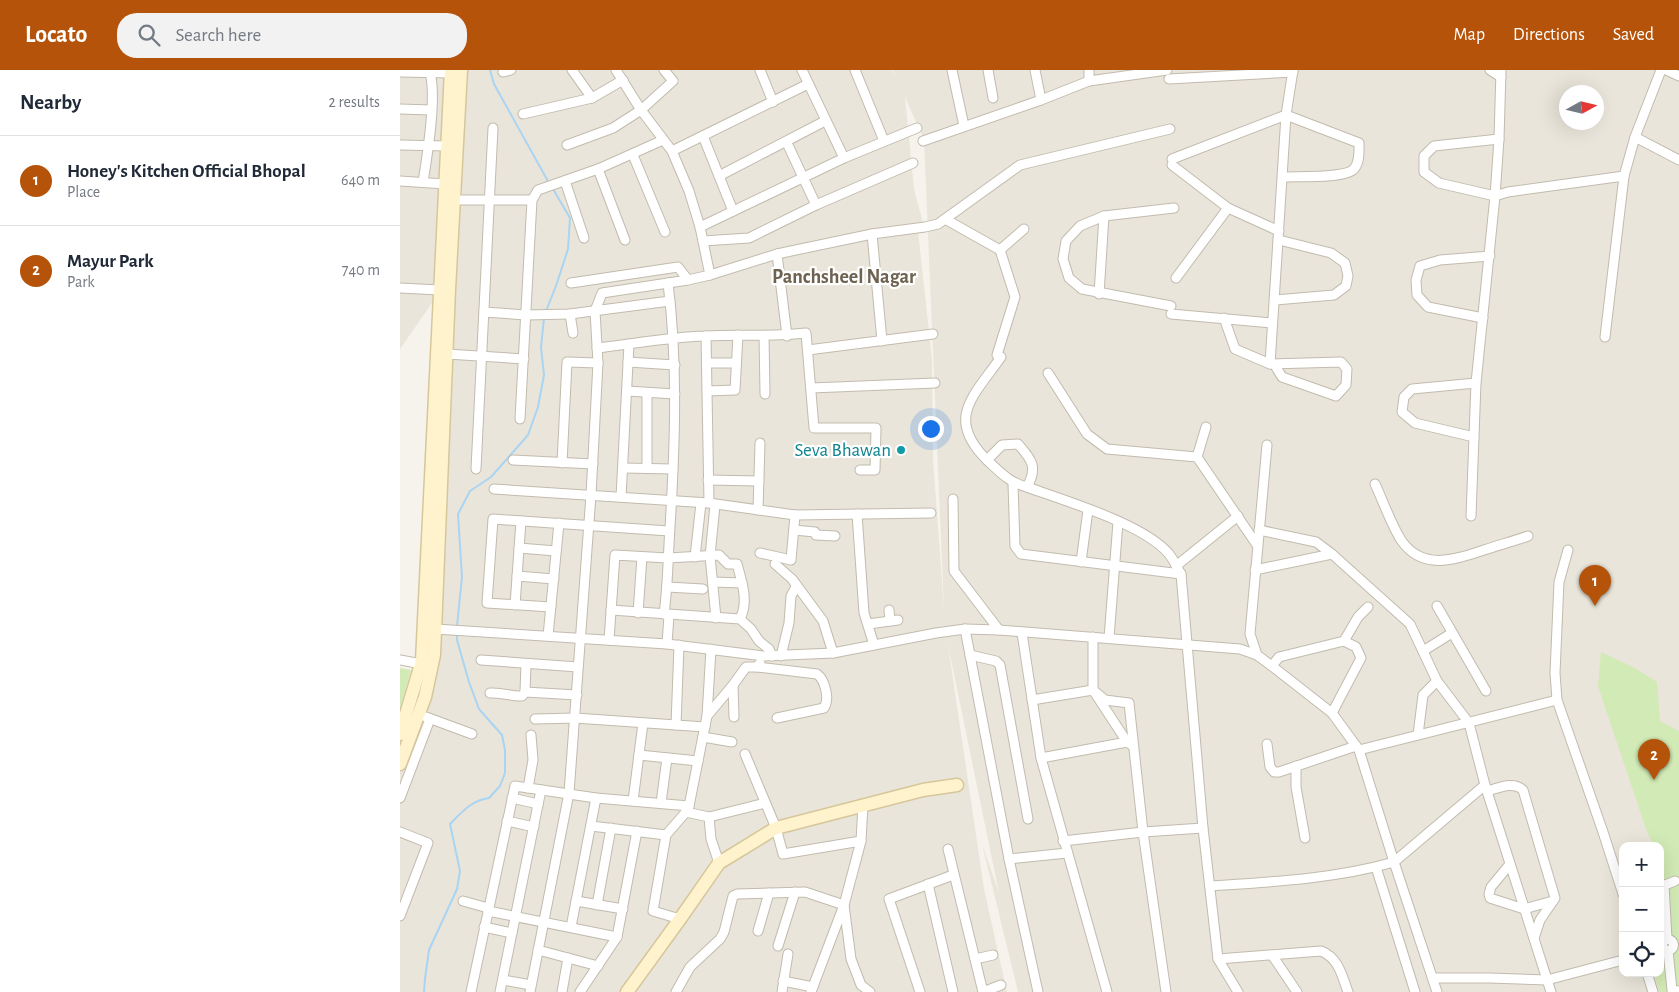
<!DOCTYPE html>
<meta charset="utf-8">
<style>
body{margin:0;font-family:"Alegreya Sans",sans-serif;background:#f2f2f3;color:#1f2937}
.controls{position:absolute;right:15px;bottom:15px;display:grid;overflow:hidden;border-radius:10px;box-shadow:0 5px 20px #0002}
.controls button{width:45px;height:45px;display:grid;place-items:center;padding:0;border:0;border-bottom:1px solid #e0e1e3;background:#fff;color:#1f2937;font:25px sans-serif}
.compass{position:absolute;left:1159px;top:15px;width:45px;height:45px;border-radius:50%;background:#fff;box-shadow:0 5px 20px #0002;rotate:82deg}
.you{position:absolute;left:530px;top:358px;width:18px;height:18px;margin:-12px;border:4px solid #fff;border-radius:50%;background:#1a73e8;box-shadow:0 0 0 8px #1a73e833}
.badge{display:grid;place-items:center;width:32px;height:32px;border-radius:50%;background:#b45309;color:#fff;font-size:16px;font-weight:700}
.pin{position:absolute;translate:-50% -41px;filter:drop-shadow(0 1px 2px #0008)}
.pin::after{content:'';position:absolute;top:26px;width:18px;height:15px;background:inherit;clip-path:polygon(0 0,100% 0,50% 100%)}
.list{margin:0;padding:0;list-style:none}
h2{display:flex;justify-content:space-between;align-items:center;height:65px;margin:0;padding:0 20px;font-size:21px}
h2 small{font-size:16px;font-weight:400;color:#747a83}
.list li{display:grid;grid-template-columns:32px 1fr auto;gap:15px;align-items:center;box-sizing:border-box;height:90px;padding:0 20px;border-top:1px solid #e0e1e3}
.list b{display:block;font-size:19px;white-space:nowrap}
.list p{margin:0;font-size:16px;white-space:nowrap;color:#747a83}
.list em{font-size:16px;font-style:normal;color:#747a83}
.icon{flex:none;width:28px;height:28px;fill:none;stroke:currentColor;stroke-width:2;stroke-linecap:round;stroke-linejoin:round}
.map{position:relative;flex:none;width:1279px;height:922px;overflow:hidden}
header{display:flex;align-items:center;gap:30px;box-sizing:border-box;height:70px;padding:0 25px;background:#b45309;color:#fff}
header strong{font-size:24px}
nav{display:flex;gap:28px;margin-inline-start:auto;font-size:18px}
.search{width:350px;height:45px;background:#f2f2f3;display:flex;align-items:center;gap:12px;box-sizing:border-box;padding:0 18px;border-radius:20px;color:#747a83;font-size:19px}
main{display:flex}
aside{flex:1;background:#fff}
.map>svg:first-child{display:block}
.residential{fill:#eae5da;fill-rule:evenodd}
.green{fill:#d2eab5}
.lines{fill:none;stroke-linecap:round;stroke-linejoin:round}
.stream{stroke:#a9d4f2;stroke-width:2}
.street-casing{stroke:#c2bbae;stroke-width:11}
.secondary-casing{stroke:#d6c79b;stroke-width:15}
.street{stroke:#fff;stroke-width:9}
.secondary{stroke:#fff3cd;stroke-width:12}
.culture-dot{fill:#0f9aa8;stroke:#fff;stroke-width:2}
.labels{text-anchor:middle;dominant-baseline:central;stroke-width:4.5;stroke-linejoin:round;paint-order:stroke}
.culture-label{font-size:19px;fill:#0d838f;stroke:#fff;text-anchor:end}
.neighbourhood-label{font-size:20px;font-weight:bold;fill:#6e6250;stroke:#fff}
</style>
<header>
<strong>Locato</strong>
<div class="search"><svg class="icon" aria-label="search" viewBox="0 0 24 24"><circle cx="10" cy="10" r="6"/><path d="M15 15l6 6"/></svg>Search here</div>
<nav><a>Map</a><a>Directions</a><a>Saved</a></nav>
</header>
<main>
<aside>
<h2>Nearby<small>2 results</small></h2>
<ul class="list">
<li><span class="badge">1</span><div><b>Honey's Kitchen Official Bhopal</b><p>Place</p></div><em>640 m</em></li>
<li><span class="badge">2</span><div><b>Mayur Park</b><p>Park</p></div><em>740 m</em></li>
</ul>
</aside>
<div class="map">
<svg width="1279" height="922" viewBox="0 0 1279 922">
<rect width="100%" height="100%" fill="#f6f3ec"/>
<g class="residential">
<polygon points="0,0 47,6 34,230 0,279"/>
<path d="M55 0H492L496 8 493 0H1279V922H618L582 774 599 823 548 575 584 819 607 922H0V685L19 635 29 589ZM1166 22H1196V52H1166ZM505 27 524 70 544 539 533 389 532 289 517 152 524 157 514 119ZM1223 776H1260V903H1223Z"/>
</g>
<g class="green">
<polygon points="1201,582 1233,597 1257,612 1260,651 1279,661 1279,922 1260,922 1253,903 1260,903 1260,803 1263,796 1260,791 1260,776 1254,776 1246,759 1198,616"/>
<polygon points="0,598 11,600 0,638"/>
</g>
<g class="lines">
<g class="stream">
<polyline points="90,0 94,14 149,113"/>
<polyline points="146,241 156,216 168,179 170,148 153,119"/>
<polyline points="57,556 62,507 58,444 70,421 91,407 128,365 138,337 144,305 141,277 144,248"/>
<path d="M24 922 25 909 29 880 57 819 60 801 50 754C62 742 72 730 89 728L100 716 105 703V680L102 665 79 639 69 612 57 570V564"/>
</g>
<defs>
<g id="street">
<polyline points="172,0 192,28"/>
<polyline points="216,0 241,40 272,81 289,121 300,157 310,205"/>
<polyline points="360,0 373,32"/>
<polyline points="402,0 444,88"/>
<polyline points="455,0 484,71"/>
<polyline points="552,0 564,56"/>
<polyline points="588,0 593,28"/>
<polyline points="635,0 641,30"/>
<polyline points="1090,0 1101,7"/>
<polyline points="1266,0 1279,6"/>
<polyline points="0,2 51,3"/>
<polyline points="103,2 111,0"/>
<polyline points="769,9 893,2"/>
<polyline points="689,11 689,0"/>
<polyline points="0,39 31,40"/>
<polyline points="123,44 192,28 223,10"/>
<polyline points="303,66 333,141"/>
<polyline points="1235,67 1279,90"/>
<polyline points="1099,69 1034,76 1024,86 1024,102 1039,113 1095,126 1108,122 1224,106"/>
<polyline points="523,71 641,30 689,11 767,0"/>
<polyline points="387,73 416,135"/>
<polyline points="0,75 47,76"/>
<polyline points="167,75 213,58 241,40 273,11 264,0"/>
<polyline points="272,81 408,14"/>
<polyline points="233,85 265,162"/>
<path d="M772 89 886 45 959 73C959 81 960 92 954 99 944 109 898 106 883 107"/>
<polyline points="772,95 828,138 879,161"/>
<polyline points="198,99 225,170"/>
<polyline points="319,106 425,51"/>
<polyline points="0,111 45,114"/>
<polyline points="165,111 184,168"/>
<path d="M23 112C27 87 38 22 29 0"/>
<polyline points="54,130 132,130"/>
<polyline points="545,149 600,180 615,227 597,285"/>
<polyline points="300,157 444,88 517,58"/>
<polyline points="472,164 482,271"/>
<polyline points="303,171 349,168 416,135 513,93"/>
<polyline points="600,180 624,159"/>
<polyline points="377,184 387,266"/>
<polyline points="776,208 828,138"/>
<polyline points="171,213 278,197 288,210"/>
<polyline points="0,218 40,220"/>
<polyline points="699,224 704,146"/>
<polyline points="875,230 934,225 946,216 948,206 945,193 931,183 879,170"/>
<polyline points="771,236 682,219 669,208 663,189 666,171 680,156 704,146 774,138"/>
<polyline points="84,242 126,245 170,244 270,231"/>
<polyline points="170,244 173,263"/>
<polyline points="771,244 872,253"/>
<polyline points="824,248 835,279 870,294 941,292 947,299 946,315 936,326 882,307 874,294"/>
<polyline points="1083,248 1028,237 1017,225 1016,210 1020,196 1040,190 1090,186"/>
<polyline points="306,266 309,433"/>
<polyline points="364,266 365,324"/>
<polyline points="1205,267 1224,106 1235,67 1261,0"/>
<path d="M197 278C233 274 269 267 305 266 339 264 372 267 406 263L414 358H476L475 400H460"/>
<polyline points="408,280 533,264"/>
<polyline points="47,284 124,289"/>
<path d="M601 287C573 327 544 349 589 392 601 403 610 413 627 417 665 431 744 454 769 484 774 490 777 498 781 504L803 758 818 889 838 922"/>
<polyline points="228,292 275,295"/>
<polyline points="307,293 336,293"/>
<polyline points="870,294 886,45 893,0"/>
<polyline points="648,303 687,364 707,379 797,387 857,475"/>
<polyline points="411,318 535,313"/>
<polyline points="227,321 275,324"/>
<polyline points="307,321 335,320 338,265"/>
<polyline points="247,323 247,398"/>
<polyline points="120,349 132,130 138,120 198,99 263,70"/>
<polyline points="1074,367 1015,353 1002,342 1004,327 1012,319 1076,313"/>
<polyline points="797,387 806,357"/>
<polyline points="113,390 193,394"/>
<path d="M587 390 602 375 618 374C632 390 638 397 627 417"/>
<polyline points="162,393 167,292 198,293"/>
<polyline points="223,398 273,399"/>
<polyline points="76,399 93,58"/>
<polyline points="308,410 359,411"/>
<polyline points="613,414 615,476 621,484 781,504"/>
<path d="M975 414C983 431 991 454 1001 470 1022 501 1054 490 1084 480 1099 475 1114 471 1128 466"/>
<polyline points="94,419 309,433 395,445 531,443"/>
<polyline points="221,427 229,274"/>
<polyline points="553,429 554,501 599,560"/>
<polyline points="315,435 310,486 316,548"/>
<polyline points="358,440 360,373"/>
<polyline points="457,444 464,543 474,575"/>
<polyline points="1071,446 1076,313 1095,126 1099,69 1101,0"/>
<polyline points="394,460 415,462 416,465 435,466"/>
<polyline points="859,460 916,472 932,484 1010,554 1037,611 1069,653 1085,715 1151,922"/>
<polyline points="119,478 156,481"/>
<polyline points="1168,480 1159,512 1155,603 1157,630 1203,762 1223,824"/>
<polyline points="360,483 391,490 395,445"/>
<polyline points="295,487 301,433"/>
<polyline points="681,492 688,440"/>
<polyline points="375,494 392,509 423,551 433,583"/>
<polyline points="776,496 838,446"/>
<polyline points="855,500 932,484"/>
<polyline points="117,506 154,509"/>
<polyline points="313,512 342,513"/>
<polyline points="267,517 303,519"/>
<polyline points="115,535 121,451"/>
<polyline points="1037,536 1086,621"/>
<polyline points="151,537 87,533 93,449 269,461"/>
<polyline points="211,540 340,549 351,559 359,571 369,579 372,586"/>
<polyline points="489,540 490,551"/>
<polyline points="238,543 242,487"/>
<path d="M264 544C268 515 268 486 270 457 275 375 278 294 268 213"/>
<polyline points="468,554 498,550"/>
<polyline points="35,559 267,574 364,586 433,583 536,563 565,559 599,560 840,579 857,585 872,596 932,643 959,680 994,792 1037,922"/>
<polyline points="565,559 609,789 638,922"/>
<polyline points="622,563 641,688 707,922"/>
<polyline points="148,566 159,453"/>
<polyline points="693,567 693,620 727,672 733,676"/>
<polyline points="709,568 718,452"/>
<path d="M209 570 215 485 268 488 319 485 328 494H337C342 513 349 531 340 549"/>
<polyline points="944,571 958,547 968,537"/>
<polyline points="267,574 269,545"/>
<polyline points="1023,581 1052,563"/>
<polyline points="570,585 596,591 600,595 628,749"/>
<polyline points="857,585 850,564 867,375"/>
<polyline points="381,586 389,553 391,526 396,517"/>
<polyline points="0,590 22,594"/>
<polyline points="81,590 178,597"/>
<polyline points="872,596 879,587 944,571 956,577 961,588 932,643"/>
<path d="M357 597 417 604C425 610 430 629 424 638L377 648"/>
<polyline points="333,615 334,647"/>
<polyline points="125,622 177,625"/>
<path d="M90 623C103 622 112 627 122 626L125 622 126 594"/>
<polyline points="632,630 693,620 705,630 729,633 743,762 766,922"/>
<polyline points="307,646 333,615 346,597 357,597 360,593"/>
<polyline points="26,647 72,664"/>
<polyline points="135,649 175,648 305,657"/>
<polyline points="276,655 279,575"/>
<polyline points="1018,665 1023,625 1037,611"/>
<polyline points="303,667 332,672"/>
<polyline points="867,674 870,697 874,702 879,702 956,676"/>
<polyline points="959,680 1157,630"/>
<polyline points="345,684 376,758 383,784 461,771"/>
<polyline points="239,685 298,691"/>
<polyline points="641,688 727,672"/>
<polyline points="896,696 896,717 905,768"/>
<polyline points="128,718 133,690 131,665"/>
<path d="M1087 721C1099 718 1113 711 1123 720L1155 828 1153 831 1124 839 1090 828 1089 824 1091 817 1110 794"/>
<polyline points="0,728 30,649"/>
<polyline points="112,728 138,734"/>
<polyline points="233,731 243,653"/>
<polyline points="261,733 267,688"/>
<polyline points="286,742 309,747 365,733"/>
<polyline points="309,747 311,769 319,793"/>
<polyline points="107,751 134,757"/>
<polyline points="191,756 266,765"/>
<polyline points="0,762 28,773 0,846"/>
<polyline points="663,771 743,762 803,758"/>
<polyline points="548,779 583,922"/>
<polyline points="609,789 667,783"/>
<polyline points="976,797 1015,922"/>
<polyline points="528,814 553,922"/>
<polyline points="1264,815 1267,869"/>
<path d="M810 816C871 812 934 809 994 792L1085 715"/>
<polyline points="1260,817 1275,811"/>
<polyline points="63,831 88,838"/>
<polyline points="176,831 223,839"/>
<polyline points="197,835 211,758"/>
<polyline points="88,841 217,867"/>
<polyline points="280,849 253,841 266,765 286,742 289,736 307,646 311,579"/>
<polyline points="84,857 112,863"/>
<polyline points="171,857 196,728"/>
<polyline points="358,861 369,823"/>
<polyline points="1134,868 1140,850 1153,831"/>
<circle cx="1268" cy="875" r="5.5"/>
<polyline points="378,876 395,822"/>
<polyline points="138,880 198,896"/>
<polyline points="1268,881 1272,920 1279,921"/>
<polyline points="872,885 897,922"/>
<polyline points="575,889 593,885"/>
<path d="M818 889 921 881C939 888 942 906 948 922"/>
<polyline points="1247,903 1253,922"/>
<polyline points="1033,908 1089,908 1147,910 1223,890"/>
<polyline points="103,910 131,915"/>
<polyline points="383,911 413,917"/>
<polyline points="71,922 115,716 196,728 289,736"/>
<polyline points="100,922 141,720"/>
<polyline points="130,922 169,723 191,425 198,293 195,241 202,223 288,210 310,205 377,184 472,164 525,157 538,154 620,95 770,59"/>
<polyline points="162,922 168,888"/>
<polyline points="180,922 217,867 237,761"/>
<polyline points="276,922 290,897 320,869 324,862 333,826 337,824 405,822 444,835 451,889 461,915 470,922"/>
<polyline points="382,922 388,884"/>
<polyline points="411,922 444,835 461,771 463,735"/>
<polyline points="520,922 489,829 553,805"/>
<polyline points="583,922 601,915"/>
</g>
<g id="secondary">
<polyline points="0,664 22,591 51,0"/>
<polyline points="0,694 25,627 34,585 49,219 61,0"/>
<polyline points="227,922 280,849 319,793 376,758 523,720 557,715"/>
</g>
</defs>
<use href="#street" class="street-casing"/>
<use href="#secondary" class="secondary-casing"/>
<use href="#street" class="street"/>
<use href="#secondary" class="secondary"/>
</g>
<circle class="culture-dot" cx="501" cy="380" r="5"/>
<g class="labels">
<g class="culture-label">
<text x="491" y="380">Seva Bhawan</text>
</g>
<g class="neighbourhood-label">
<text x="444" y="207">Panchsheel Nagar</text>
</g>
</g>
</svg>
<div class="controls">
<button>+</button>
<button>−</button>
<button><svg class="icon" aria-label="locate" viewBox="0 0 24 24"><circle cx="12" cy="12" r="6"/><path d="M12 2v4M12 18v4M2 12h4M18 12h4"/></svg></button>
</div>
<svg class="compass" viewBox="-18 -18 36 36"><path d="M0-13l5 13h-10z" fill="#e53935"/><path d="M0 13l5-13h-10z" fill="#747a83"/></svg>
<div class="you"></div>
<div class="pin badge" style="left:1195px;top:536px">1</div>
<div class="pin badge" style="left:1254px;top:710px">2</div>
</div>
</main>
